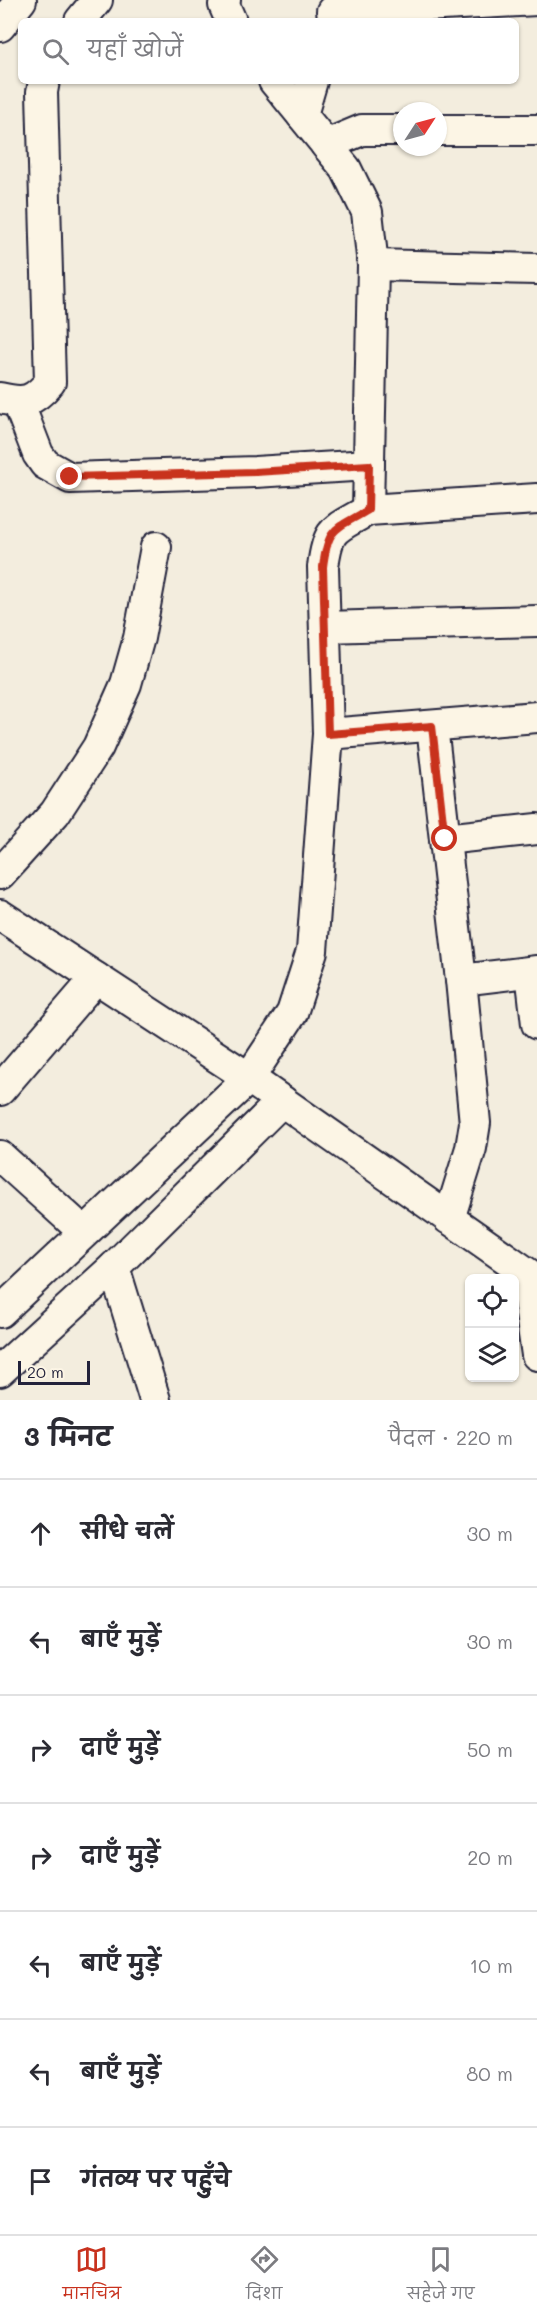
<!DOCTYPE html>
<html lang="hi">
<meta charset="utf-8">
<style>
body{margin:0;font-family:Mali,"Playpen Sans Deva",sans-serif;background:#f7f7f7;color:#2b2b33}
.controls{position:absolute;right:18px;bottom:18px;display:grid;overflow:hidden;border-radius:9px;box-shadow:0 2px 4px #0004}
.controls button{width:54px;height:54px;display:grid;place-items:center;padding:0;border:0;border-bottom:2px solid #e1e1e2;background:#fff;color:#2b2b33;font:30px sans-serif}
.compass{position:absolute;left:393px;top:102px;width:54px;height:54px;border-radius:50%;background:#fff;box-shadow:0 2px 4px #0004;rotate:54deg}
.scale{position:absolute;left:18px;bottom:15px;width:72px;box-sizing:border-box;padding-left:6px;border:3px solid #22223b;border-top:0;font-size:16px;line-height:21px;white-space:nowrap;color:#22223b;-webkit-text-stroke:4px #fcf5e5;paint-order:stroke}
.stop{position:absolute;width:18px;height:18px;margin:-14px;border:4px solid #c8321e;border-radius:50%;background:#fff}
.stop.end{background:#c8321e;border-color:#fff;box-shadow:0 2px 6px #0008}
.list{margin:0;padding:0;list-style:none}
h2{display:flex;justify-content:space-between;align-items:center;height:78px;margin:0;padding:0 24px;font-size:26px}
h2 small{font-size:20px;font-weight:400;color:#7c7c81}
.list li{display:grid;grid-template-columns:39px 1fr auto;gap:18px;align-items:center;box-sizing:border-box;height:108px;padding:0 24px;border-top:2px solid #e1e1e2}
.list b{display:block;font-size:22px;white-space:nowrap}
.list em{font-size:20px;font-style:normal;color:#7c7c81}
.icon{flex:none;width:33px;height:33px;fill:none;stroke:currentColor;stroke-width:2;stroke-linecap:round;stroke-linejoin:round}
.map{position:relative;flex:none;width:537px;height:1400px;overflow:hidden}
.search{position:absolute;background:#fff;box-shadow:0 2px 4px #0004;left:18px;right:18px;top:18px;height:66px;display:flex;align-items:center;gap:15px;box-sizing:border-box;padding:0 21px;border-radius:9px;color:#7c7c81;font-size:22px}
.sheet{height:834px;background:#fff}
nav{display:flex;justify-content:space-around;align-items:center;box-sizing:border-box;height:84px;border-top:2px solid #e1e1e2;background:#fff;font-size:16px;color:#7c7c81}
nav a{display:grid;justify-items:center;gap:3px}
nav .on{color:#c8321e}
.map>svg:first-child{display:block}
.lines{fill:none;stroke-linecap:round;stroke-linejoin:round}
.minor-casing{stroke:#22223b;stroke-width:34}
.minor{stroke:#fcf5e5;stroke-width:30}
.route{stroke:#c8321e;stroke-width:8}
</style>
<div class="map">
<svg width="537" height="1400" viewBox="0 0 537 1400">
<rect width="100%" height="100%" fill="#f3edde"/>
<filter id="ink" filterUnits="userSpaceOnUse"><feTurbulence type="fractalNoise" baseFrequency=".0167" numOctaves="2"/><feDisplacementMap in="SourceGraphic" scale="12" xChannelSelector="R" yChannelSelector="G"/><feConvolveMatrix kernelMatrix="1 2 1 2 8 2 1 2 1" color-interpolation-filters="sRGB"/></filter>
<g filter="url(#ink)">
<g class="lines">
<defs>
<g id="minor">
<polyline points="225,0 224,5 231,21"/>
<polyline points="332,11 537,0"/>
<polyline points="80,21 97,0"/>
<polyline points="0,26 21,0"/>
<polyline points="274,81 346,169 367,212 373,265 368,510 537,499"/>
<polyline points="302,115 312,81"/>
<polyline points="438,130 537,130"/>
<polyline points="326,145 362,130 402,130"/>
<polyline points="373,265 537,269"/>
<path d="M0 398C25 404 33 402 50 382L42 92 44 81"/>
<polyline points="18,402 38,454 45,464 70,478 255,472 369,465"/>
<polyline points="325,627 537,621"/>
<polyline points="432,726 461,980 475,1123 471,1148 449,1219"/>
<polyline points="328,734 537,717"/>
<polyline points="445,839 537,829"/>
<polyline points="0,874 55,813 98,747 126,684 139,638 156,547"/>
<polyline points="0,915 249,1078 537,1280"/>
<polyline points="531,972 537,1024"/>
<polyline points="461,980 537,971"/>
<polyline points="0,1090 96,978"/>
<polyline points="0,1156 84,1232"/>
<polyline points="114,1267 155,1400"/>
<polyline points="525,1273 537,1355"/>
<path d="M0 1312 249 1078 292 1013 312 951 328 734 323 567C328 526 335 530 368 510"/>
<polyline points="0,1371 114,1267 282,1101"/>
</g>
</defs>
<use href="#minor" class="minor-casing"/>
<use href="#minor" class="minor"/>
</g>
</g>
<g class="lines" filter="url(#ink)">
<path class="route" d="M70 477 255 472 369 465 368 510C335 530 328 526 323 567L328 734 432 726 445 839"/>
</g>
</svg>
<div class="controls">
<button><svg class="icon" aria-label="locate" viewBox="0 0 24 24"><circle cx="12" cy="12" r="6"/><path d="M12 2v4M12 18v4M2 12h4M18 12h4"/></svg></button>
<button><svg class="icon" aria-label="layers" viewBox="0 0 24 24"><path d="M12 4l9 5-9 5-9-5zM3 14l9 5 9-5"/></svg></button>
</div>
<svg class="compass" viewBox="-18 -18 36 36"><path d="M0-13l5 13h-10z" fill="#e53935"/><path d="M0 13l5-13h-10z" fill="#7c7c81"/></svg>
<div class="scale">20 m</div>
<div class="stop" style="left:445px;top:839px"></div>
<div class="stop end" style="left:70px;top:477px"></div>
<div class="search"><svg class="icon" aria-label="search" viewBox="0 0 24 24"><circle cx="10" cy="10" r="6"/><path d="M15 15l6 6"/></svg>यहाँ खोजें</div>
</div>
<section class="sheet">
<h2>3 मिनट<small>पैदल · 220 m</small></h2>
<ul class="list">
<li><svg class="icon" aria-label="ahead" viewBox="0 0 24 24"><path d="M12 20V5M6 11l6-6 6 6"/></svg><div><b>सीधे चलें</b></div><em>30 m</em></li>
<li><svg class="icon" aria-label="left" viewBox="0 0 24 24"><path d="M17 20v-9H6M10 6l-5 5 5 5"/></svg><div><b>बाएँ मुड़ें</b></div><em>30 m</em></li>
<li><svg class="icon" aria-label="right" viewBox="0 0 24 24"><path d="M7 20v-9h11M14 6l5 5-5 5"/></svg><div><b>दाएँ मुड़ें</b></div><em>50 m</em></li>
<li><svg class="icon" aria-label="right" viewBox="0 0 24 24"><path d="M7 20v-9h11M14 6l5 5-5 5"/></svg><div><b>दाएँ मुड़ें</b></div><em>20 m</em></li>
<li><svg class="icon" aria-label="left" viewBox="0 0 24 24"><path d="M17 20v-9H6M10 6l-5 5 5 5"/></svg><div><b>बाएँ मुड़ें</b></div><em>10 m</em></li>
<li><svg class="icon" aria-label="left" viewBox="0 0 24 24"><path d="M17 20v-9H6M10 6l-5 5 5 5"/></svg><div><b>बाएँ मुड़ें</b></div><em>80 m</em></li>
<li><svg class="icon" aria-label="arrive" viewBox="0 0 24 24"><path d="M6 21V4h12l-3 4 3 4H6"/></svg><div><b>गंतव्य पर पहुँचे</b></div></li>
</ul>
</section>
<nav>
<a class="on"><svg class="icon" aria-label="map" viewBox="0 0 24 24"><path d="M3 6l6-2 6 2 6-2v14l-6 2-6-2-6 2zM9 4v14M15 6v14"/></svg>मानचित्र</a>
<a><svg class="icon" aria-label="directions" viewBox="0 0 24 24"><path d="M12 3l9 9-9 9-9-9zM9 14v-3h6M13 9l2 2-2 2"/></svg>दिशा</a>
<a><svg class="icon" aria-label="saved" viewBox="0 0 24 24"><path d="M7 4h10v16l-5-4-5 4z"/></svg>सहेजे गए</a>
</nav>
